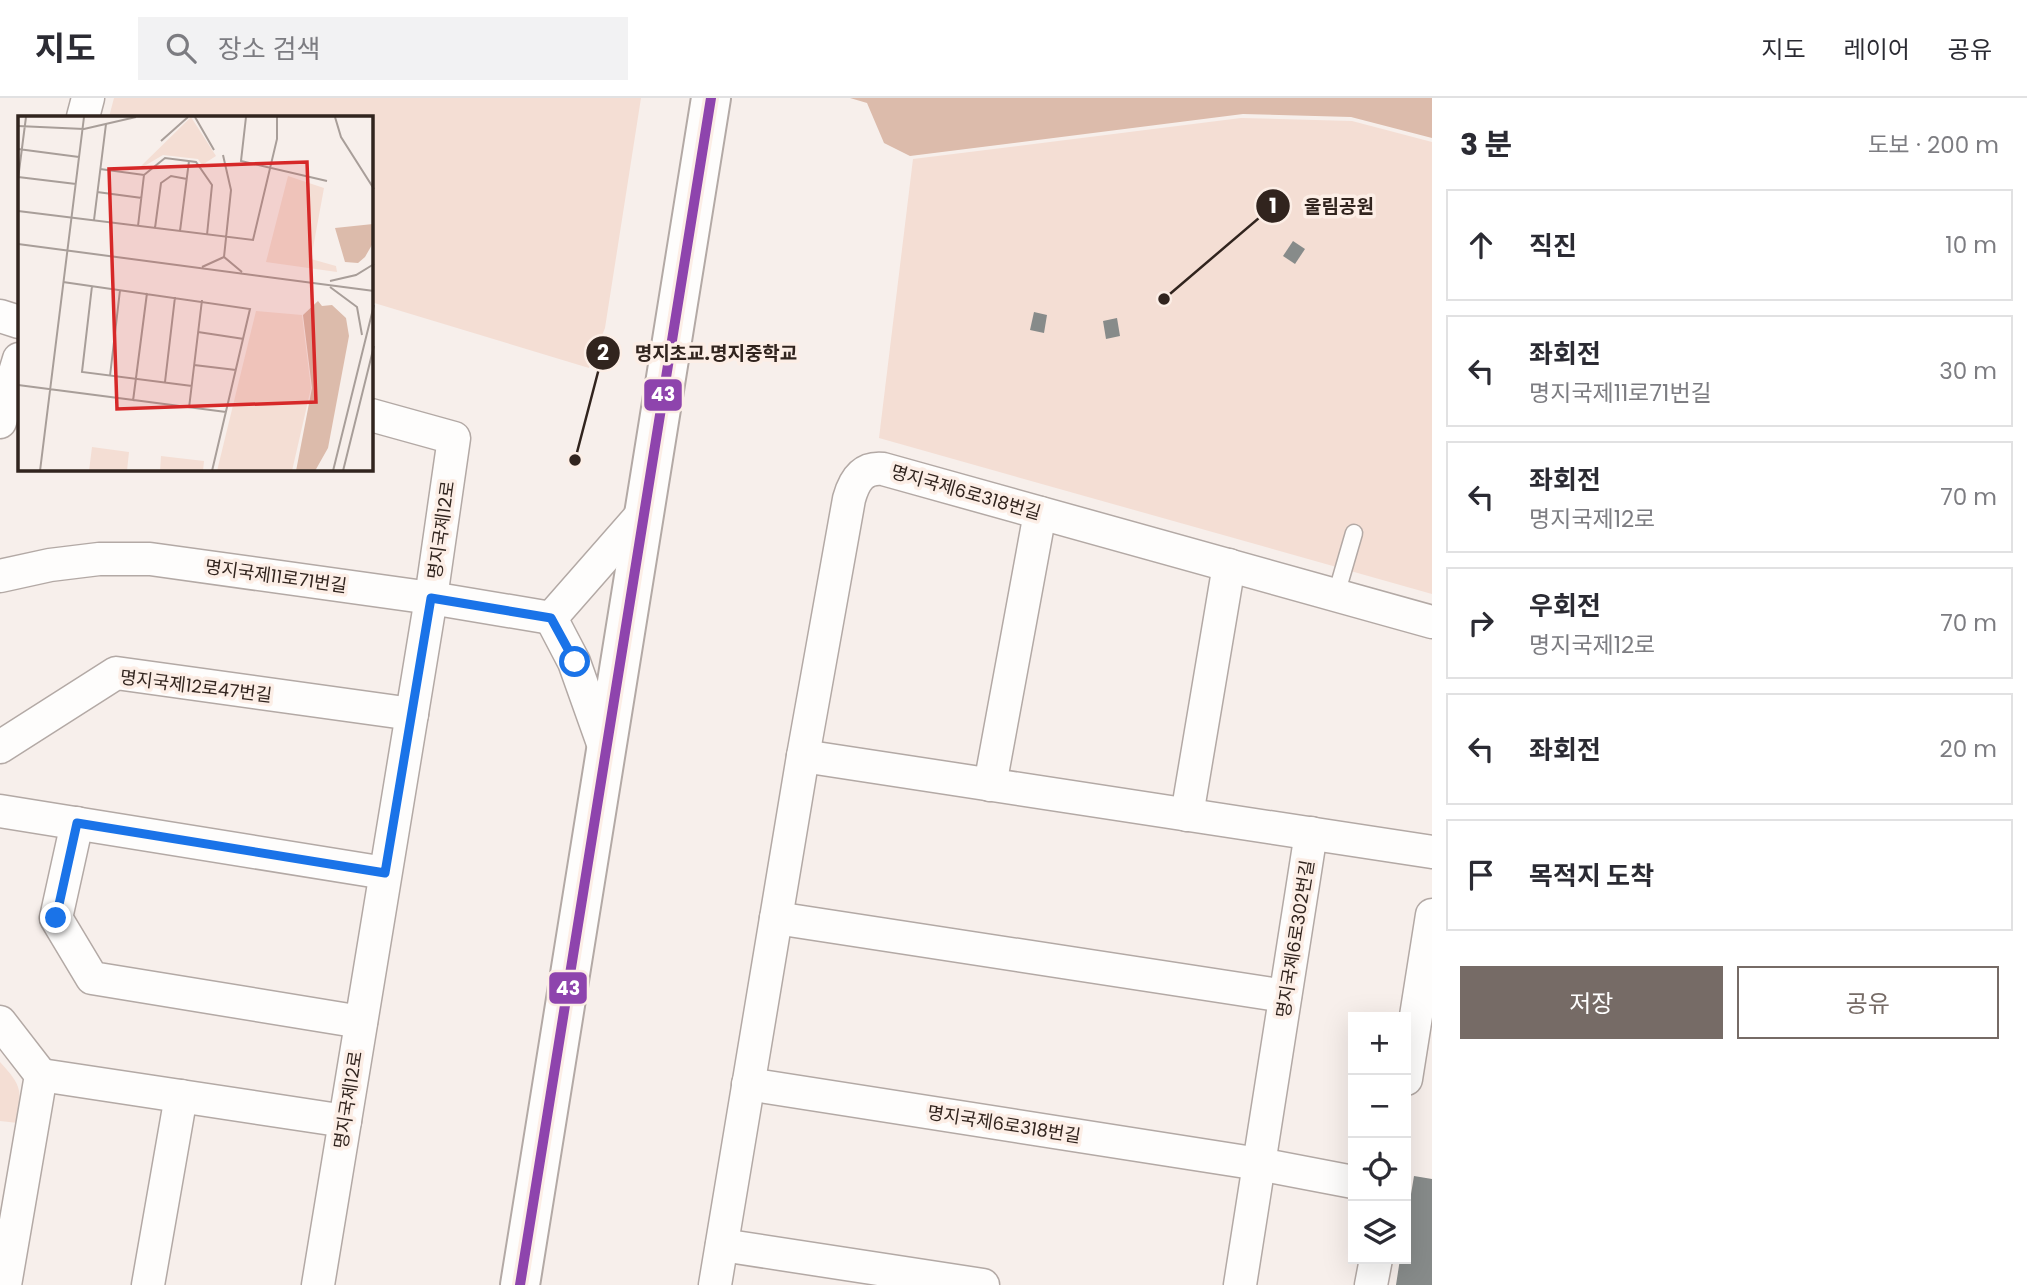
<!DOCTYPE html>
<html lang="ko">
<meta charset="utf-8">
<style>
body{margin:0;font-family:Poppins,"Noto Sans KR",sans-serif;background:#f2f2f3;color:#2b2b33}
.controls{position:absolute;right:21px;bottom:21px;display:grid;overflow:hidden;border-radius:0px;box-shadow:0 7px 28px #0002}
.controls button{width:63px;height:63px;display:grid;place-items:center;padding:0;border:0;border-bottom:2px solid #e1e1e2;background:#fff;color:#2b2b33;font:35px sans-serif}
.stop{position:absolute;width:21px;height:21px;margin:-16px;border:5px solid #1a73e8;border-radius:50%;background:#fff}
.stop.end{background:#1a73e8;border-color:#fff;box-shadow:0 2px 7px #0008}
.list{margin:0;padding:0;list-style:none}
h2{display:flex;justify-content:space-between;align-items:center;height:91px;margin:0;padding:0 28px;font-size:30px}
h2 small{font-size:23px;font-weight:400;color:#7c7c81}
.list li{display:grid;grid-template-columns:46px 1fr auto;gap:21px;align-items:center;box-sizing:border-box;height:112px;margin:0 14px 14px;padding:0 14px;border:2px solid #e1e1e2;border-radius:0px}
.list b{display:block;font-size:26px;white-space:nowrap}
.list p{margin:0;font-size:23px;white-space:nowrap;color:#7c7c81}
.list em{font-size:23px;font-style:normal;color:#7c7c81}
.actions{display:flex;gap:14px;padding:21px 28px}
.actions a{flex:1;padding:16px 0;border:2px solid #766b66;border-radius:0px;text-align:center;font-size:24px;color:#766b66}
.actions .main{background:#766b66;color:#fff}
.icon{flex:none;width:38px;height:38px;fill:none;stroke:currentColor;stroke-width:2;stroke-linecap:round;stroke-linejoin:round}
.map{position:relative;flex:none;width:1432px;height:1187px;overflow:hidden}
header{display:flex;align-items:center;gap:42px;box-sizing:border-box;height:98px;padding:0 35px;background:#fff;border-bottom:2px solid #e1e1e2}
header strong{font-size:33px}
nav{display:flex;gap:38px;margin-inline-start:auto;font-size:24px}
.search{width:490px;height:63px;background:#f2f2f3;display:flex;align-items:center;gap:18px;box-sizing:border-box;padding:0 24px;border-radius:0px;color:#7c7c81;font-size:26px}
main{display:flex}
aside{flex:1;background:#fff}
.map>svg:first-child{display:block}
.green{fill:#f4ded4}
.water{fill:#dcbbab}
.building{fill:#878b8a}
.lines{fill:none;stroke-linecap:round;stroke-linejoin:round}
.lane-casing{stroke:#b3a9a5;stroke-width:19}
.street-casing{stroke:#b3a9a5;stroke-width:35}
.secondary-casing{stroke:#b3a9a5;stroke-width:42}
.lane{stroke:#fefdfc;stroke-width:16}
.street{stroke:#fefdfc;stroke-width:32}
.secondary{stroke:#fefdfc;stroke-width:38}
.bus-1-casing{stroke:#fceee6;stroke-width:16}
.bus-1{stroke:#8e44ad;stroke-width:10}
.route{stroke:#1a73e8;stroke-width:9}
.labels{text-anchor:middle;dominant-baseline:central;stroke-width:7;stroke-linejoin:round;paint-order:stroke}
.street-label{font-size:18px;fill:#31241e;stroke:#fceee6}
.inset-road{fill:none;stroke:#a89e99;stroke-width:2}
.view{fill:#d62828;fill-opacity:0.15;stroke:#d62828;stroke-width:3.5}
.inset-edge{fill:none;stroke:#31241e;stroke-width:3.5}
.leader{fill:none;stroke:#31241e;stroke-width:2.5}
.callout-dot{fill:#31241e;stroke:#fceee6;stroke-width:2.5}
.mark-label{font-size:21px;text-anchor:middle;font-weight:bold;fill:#fff}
.callout-label{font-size:19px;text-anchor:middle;font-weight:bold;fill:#31241e;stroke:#fceee6;stroke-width:7;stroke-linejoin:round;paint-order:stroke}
.line-badge{stroke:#fceee6;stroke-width:2.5}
.badge-label{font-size:19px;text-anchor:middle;font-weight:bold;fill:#fff}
</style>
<header>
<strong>지도</strong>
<div class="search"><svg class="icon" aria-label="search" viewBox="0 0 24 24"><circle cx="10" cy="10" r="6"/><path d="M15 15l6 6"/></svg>장소 검색</div>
<nav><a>지도</a><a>레이어</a><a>공유</a></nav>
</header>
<main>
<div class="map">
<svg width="1432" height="1187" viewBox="0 0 1432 1187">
<rect width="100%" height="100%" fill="#f7efeb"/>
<g class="green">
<polygon points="114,0 641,0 605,230 589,270 371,204 371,19 109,19"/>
<polygon points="1241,20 1352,23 1432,44 1432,496 879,340 913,61"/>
<path d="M0 964C23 989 21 992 18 1025L0 1023Z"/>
</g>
<polygon class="water" points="850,0 1432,0 1432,40 1351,19 1243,16 910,58 884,45 867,5"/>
<g class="building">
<polygon points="1293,143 1305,151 1295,166 1283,158"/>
<polygon points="1034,214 1047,217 1044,235 1030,232"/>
<polygon points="1117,220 1120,238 1106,241 1103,223"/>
<polygon points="1414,1078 1432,1081 1432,1187 1396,1187 1400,1161 1406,1161 1406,1126"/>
</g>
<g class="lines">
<defs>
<polyline id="lane" points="1336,497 1354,435"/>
<g id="street">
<polyline points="83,19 88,0"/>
<polyline points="0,218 19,224"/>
<polyline points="0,324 19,261"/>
<polyline points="0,478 50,467 99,461 150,461 431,500 551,520"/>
<polyline points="0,649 116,575 412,616"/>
<polyline points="606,654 574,564 551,520 644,414"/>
<polyline points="803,658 1432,754"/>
<polyline points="990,687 1040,415"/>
<polyline points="0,713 385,775"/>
<polyline points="1187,717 1229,467"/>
<polyline points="77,725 56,820 92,880 361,924"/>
<polyline points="776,820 1285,898"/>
<polyline points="0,924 41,977 5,1187"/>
<polyline points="41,977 345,1023"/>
<polyline points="1406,981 1432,817"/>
<polyline points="748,986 1259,1066 1353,1084"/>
<polyline points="722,1147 983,1187"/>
<polyline points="148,1187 181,998"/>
<polyline points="318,1187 431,500 454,340 371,317"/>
<path d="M715 1187 803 658 849 401C854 383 862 369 883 371L1432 524"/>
<polyline points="1240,1187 1311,735"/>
<polyline points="1371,1187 1376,1161"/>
</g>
<polyline id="secondary" points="520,1187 711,0"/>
</defs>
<use href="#lane" class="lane-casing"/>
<use href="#street" class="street-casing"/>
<use href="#secondary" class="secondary-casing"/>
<use href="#lane" class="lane"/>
<use href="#street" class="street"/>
<use href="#secondary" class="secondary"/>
<defs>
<polyline id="bus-1" points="520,1187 711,0"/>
</defs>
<use href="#bus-1" class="bus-1-casing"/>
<use href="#bus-1" class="bus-1"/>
</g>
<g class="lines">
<polyline class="route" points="56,820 77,725 385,775 431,500 551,520 575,564"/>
</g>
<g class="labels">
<g class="street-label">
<text transform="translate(966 394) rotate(16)">명지국제6로318번길</text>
<text transform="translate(441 432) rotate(-82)">명지국제12로</text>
<text transform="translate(276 478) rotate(8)">명지국제11로71번길</text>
<text transform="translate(196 588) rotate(7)">명지국제12로47번길</text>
<text transform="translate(1295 841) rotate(-81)">명지국제6로302번길</text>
<text transform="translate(348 1002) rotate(-81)">명지국제12로</text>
<text transform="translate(1004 1026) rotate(9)">명지국제6로318번길</text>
</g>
</g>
<g transform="translate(18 18)">
<rect width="355" height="355" fill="#f7efeb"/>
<path d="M173 1 198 40 184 49 180 43 145 39 118 55ZM270 60 306 72 293 143 318 150 319 156 248 146ZM238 195 284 199 293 272 274 355H199ZM74 331 111 336 109 355H71ZM143 340 186 345 185 355H142Z" fill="#f4ded4"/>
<path d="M355 108V127L347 141 340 147 327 146 317 112ZM300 185 304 190 314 189 328 202 331 220 310 332 297 355H278L294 272 285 199Z" fill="#dcbbab"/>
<path class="inset-road" d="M177 1 196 34M228 1 223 45 309 65M317 1 323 21 356 73M0 10 66 13 118 1M143 25 170 1M0 33 61 41M205 39 213 74 206 141M82 53 126 59 147 42 178 46 194 69 189 119M0 61 58 68M0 63 8 1M79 76 124 82M0 95 235 124 259 23V1M76 104 88 8M120 110 126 59M137 112 143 67 153 60 169 63M162 115 171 45M0 128 356 175M184 151 206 141 224 156M312 165 338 159 356 148M45 166 232 193 194 355M74 170 64 256 174 270M312 171 339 191 344 219M180 216 226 223M176 249 218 254M92 260 102 174M147 266 157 181M0 269 208 296M115 285 129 177M171 292 184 184M22 355 66 1M315 355 356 189M325 355 356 230"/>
<path class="view" d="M289 46 298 286 99 293 91 53Z"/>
<rect width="355" height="355" class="inset-edge"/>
</g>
<path class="leader" d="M1164 201L1273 108M575 362L603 255"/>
<g class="callout-dot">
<circle cx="1164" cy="201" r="7"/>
<circle cx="575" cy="362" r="7"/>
<circle cx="1273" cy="108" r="18"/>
<circle cx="603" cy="255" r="18"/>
</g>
<g class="mark-label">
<text x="1273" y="115">1</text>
<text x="603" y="262">2</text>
</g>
<g class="callout-label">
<text x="1339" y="115">울림공원</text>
<text x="716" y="262">명지초교.명지중학교</text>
</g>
<g class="line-badge">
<rect x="643" y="280" width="40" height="34" rx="7" fill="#8e44ad"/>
<rect x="548" y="873" width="40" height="34" rx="7" fill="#8e44ad"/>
</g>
<g class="badge-label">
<text x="663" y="303">43</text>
<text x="568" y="897">43</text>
</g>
</svg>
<div class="controls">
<button>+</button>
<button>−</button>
<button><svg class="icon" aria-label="locate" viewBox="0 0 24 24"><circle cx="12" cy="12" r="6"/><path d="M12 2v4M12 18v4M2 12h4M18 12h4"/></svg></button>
<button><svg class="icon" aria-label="layers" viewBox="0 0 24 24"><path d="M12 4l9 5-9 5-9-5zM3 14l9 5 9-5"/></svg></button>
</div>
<div class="stop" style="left:575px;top:564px"></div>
<div class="stop end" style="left:56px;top:820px"></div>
</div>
<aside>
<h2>3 분<small>도보 · 200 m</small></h2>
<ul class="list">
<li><svg class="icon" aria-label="ahead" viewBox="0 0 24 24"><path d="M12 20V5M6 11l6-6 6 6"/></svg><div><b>직진</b></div><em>10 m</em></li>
<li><svg class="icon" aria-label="left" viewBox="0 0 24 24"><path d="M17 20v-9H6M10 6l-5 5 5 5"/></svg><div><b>좌회전</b><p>명지국제11로71번길</p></div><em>30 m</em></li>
<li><svg class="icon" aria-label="left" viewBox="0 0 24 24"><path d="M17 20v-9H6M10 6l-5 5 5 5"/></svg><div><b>좌회전</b><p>명지국제12로</p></div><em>70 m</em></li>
<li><svg class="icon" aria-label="right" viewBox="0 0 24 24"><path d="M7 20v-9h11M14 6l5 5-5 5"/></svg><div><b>우회전</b><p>명지국제12로</p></div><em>70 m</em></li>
<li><svg class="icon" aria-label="left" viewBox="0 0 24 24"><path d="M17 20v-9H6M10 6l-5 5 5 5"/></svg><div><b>좌회전</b></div><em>20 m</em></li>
<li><svg class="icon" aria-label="arrive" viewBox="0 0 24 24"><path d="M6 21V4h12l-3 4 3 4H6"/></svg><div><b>목적지 도착</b></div></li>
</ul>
<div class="actions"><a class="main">저장</a><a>공유</a></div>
</aside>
</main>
